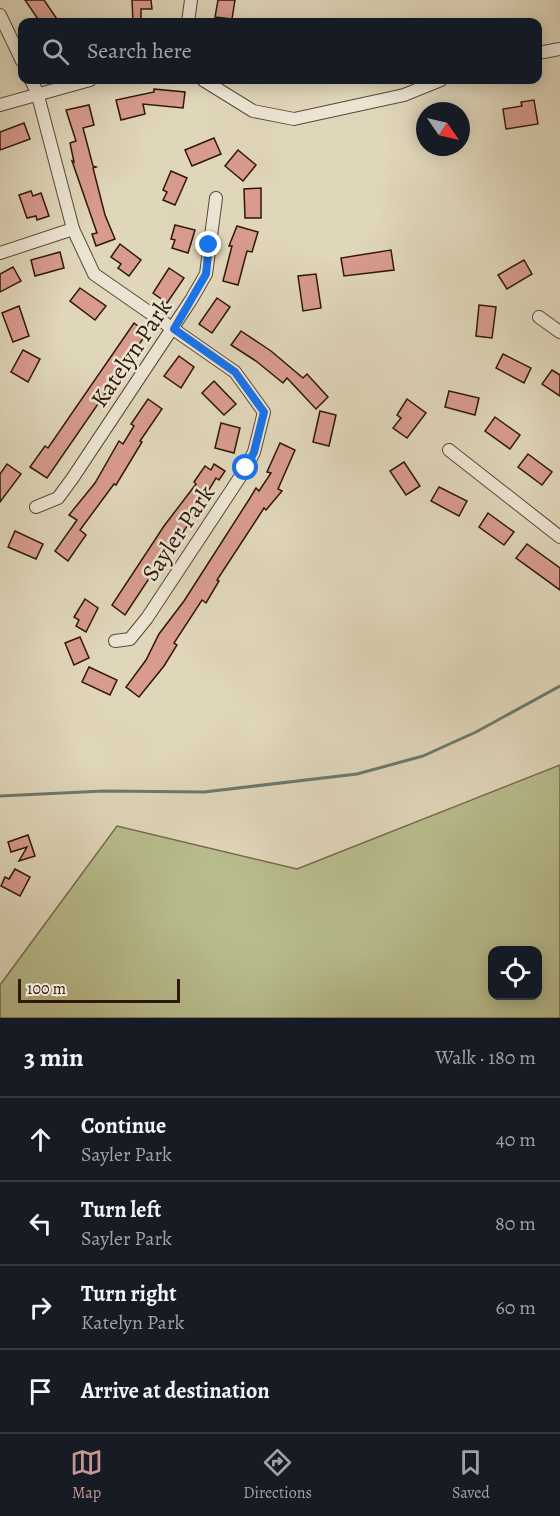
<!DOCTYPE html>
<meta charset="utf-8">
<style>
body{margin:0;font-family:Alegreya,serif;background:#242831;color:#f1f3f6}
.controls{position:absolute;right:18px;bottom:18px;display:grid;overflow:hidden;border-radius:12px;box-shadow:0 3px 15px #0003}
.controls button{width:54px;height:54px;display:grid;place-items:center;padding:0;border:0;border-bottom:2px solid #363941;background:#171b24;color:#f1f3f6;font:30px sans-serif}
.compass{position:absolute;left:416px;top:102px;width:54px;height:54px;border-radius:50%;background:#171b24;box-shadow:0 3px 15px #0003;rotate:124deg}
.scale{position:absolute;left:18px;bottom:15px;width:162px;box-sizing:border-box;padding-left:6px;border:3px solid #2f180a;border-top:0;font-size:16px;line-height:21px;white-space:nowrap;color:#2f180a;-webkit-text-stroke:4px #ebe4d2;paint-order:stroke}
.stop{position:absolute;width:18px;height:18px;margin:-14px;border:4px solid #1a73e8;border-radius:50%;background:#fff}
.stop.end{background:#1a73e8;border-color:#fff;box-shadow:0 2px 6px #0008}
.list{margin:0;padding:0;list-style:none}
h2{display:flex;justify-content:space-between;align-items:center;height:78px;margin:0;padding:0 24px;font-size:26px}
h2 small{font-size:20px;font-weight:400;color:#9ea1a6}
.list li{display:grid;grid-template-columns:39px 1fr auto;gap:18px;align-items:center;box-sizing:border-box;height:84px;padding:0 24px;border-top:2px solid #363941}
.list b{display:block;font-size:22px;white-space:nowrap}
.list p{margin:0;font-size:20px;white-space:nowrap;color:#9ea1a6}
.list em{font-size:20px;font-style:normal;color:#9ea1a6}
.icon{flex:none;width:33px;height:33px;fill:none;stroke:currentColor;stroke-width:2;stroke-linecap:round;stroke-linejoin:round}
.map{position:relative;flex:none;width:560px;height:1018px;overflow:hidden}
.search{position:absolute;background:#171b24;box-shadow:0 3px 15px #0003;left:18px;right:18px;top:18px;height:66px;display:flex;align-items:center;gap:15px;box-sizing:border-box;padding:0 21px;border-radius:12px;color:#9ea1a6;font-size:22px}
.sheet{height:414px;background:#171b24}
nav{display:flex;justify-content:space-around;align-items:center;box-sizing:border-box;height:84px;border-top:2px solid #363941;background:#171b24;font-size:16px;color:#9ea1a6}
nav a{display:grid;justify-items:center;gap:3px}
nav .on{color:#c59692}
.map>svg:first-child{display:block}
.green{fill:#b8bc8c;stroke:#746a4b;stroke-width:1.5;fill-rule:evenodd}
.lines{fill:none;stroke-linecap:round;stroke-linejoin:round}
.stream{stroke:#6c796e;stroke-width:3}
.building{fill:#d89b8e;stroke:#2f180a;stroke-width:1.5}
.street-casing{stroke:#5b4836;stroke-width:14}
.street{stroke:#ebe4d2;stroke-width:12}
.route{stroke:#1a73e8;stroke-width:8}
.labels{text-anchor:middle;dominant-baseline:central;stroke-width:5;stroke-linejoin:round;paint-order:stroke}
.street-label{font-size:24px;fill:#2f180a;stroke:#ebe4d2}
</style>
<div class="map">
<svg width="560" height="1018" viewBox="0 0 560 1018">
<rect width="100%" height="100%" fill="#e0d6ba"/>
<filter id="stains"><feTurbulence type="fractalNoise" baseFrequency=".00333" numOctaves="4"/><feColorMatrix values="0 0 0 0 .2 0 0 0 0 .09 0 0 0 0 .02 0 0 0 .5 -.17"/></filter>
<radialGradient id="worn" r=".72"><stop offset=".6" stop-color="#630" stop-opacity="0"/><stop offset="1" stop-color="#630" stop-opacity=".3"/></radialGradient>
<path class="green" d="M560 765V1018H0V985L117 826 297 869ZM492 950H538V996H492Z"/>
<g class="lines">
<polyline class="stream" points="0,796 104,791 204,792 357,774 423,756 476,732 560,686"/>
</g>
<g class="building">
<polygon points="25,0 44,0 59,22 40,22"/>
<polygon points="132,0 151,0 152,9 141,9 141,22 133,22"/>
<polygon points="218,0 235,0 232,19 215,17"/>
<polygon points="154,89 185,92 183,108 143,104 145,114 121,120 116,100 154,92"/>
<polygon points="534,100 538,124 506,129 503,109 522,106 521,102"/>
<polygon points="89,105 94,125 83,128 93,166 96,167 93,168 105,215 115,239 96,246 92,234 97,233 72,161 74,162 70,143 76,141 66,110"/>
<polygon points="24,123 30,139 0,150 0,132"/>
<polygon points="214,138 221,154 192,166 185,150"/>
<polygon points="238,150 256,165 243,181 225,166"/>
<polygon points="171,171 187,178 175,205 163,200 167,192 163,190"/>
<polygon points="261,188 261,218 245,218 244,189"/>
<polygon points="31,191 33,196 41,193 49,216 37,220 36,216 27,218 19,195"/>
<polygon points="175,225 195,230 188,253 172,248 175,240 171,239"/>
<polygon points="237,226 258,232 252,252 247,251 238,285 223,281 232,246 229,246"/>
<polygon points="120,244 141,260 129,276 118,268 121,264 111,257"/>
<polygon points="391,250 394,270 344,276 341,258"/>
<polygon points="60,252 64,268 35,276 31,260"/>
<polygon points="524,260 532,274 507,289 498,275"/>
<polygon points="13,267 21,281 0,292 0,274"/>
<polygon points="169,268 184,278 167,303 153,293"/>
<polygon points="316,274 321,308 303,311 298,276"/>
<polygon points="80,288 106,306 95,320 70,301"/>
<polygon points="217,298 230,307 212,333 199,324"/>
<polygon points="479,305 496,307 492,338 476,336"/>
<polygon points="19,306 29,336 13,342 2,313"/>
<polygon points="134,323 147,333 47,478 30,467 45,446 48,448"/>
<polygon points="241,331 271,351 303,378 307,374 328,397 316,409 287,378 283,383 256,361 231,345"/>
<polygon points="23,350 40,359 28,382 11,372"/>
<polygon points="503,354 531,368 524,383 496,368"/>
<polygon points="179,356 194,367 181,388 164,376"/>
<polygon points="552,370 560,375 560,396 542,384"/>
<polygon points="214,381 236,404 224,415 202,393"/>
<polygon points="449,391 479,398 475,415 445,407"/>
<polygon points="148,399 162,409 140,441 142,442 116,485 114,484 80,530 86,535 68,561 55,551 77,520 69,515 95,483 119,441 123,444 134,426 131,424"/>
<polygon points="407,399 426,413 407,438 393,428 401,418 397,415"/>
<polygon points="320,411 336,415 329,446 313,442"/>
<polygon points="495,417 520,435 510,449 485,431"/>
<polygon points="221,423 240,428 234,453 215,448"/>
<polygon points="280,443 295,450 278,489 282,491 266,510 264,508 217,580 219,581 206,603 202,600 174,643 177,645 164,666 139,697 126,687 146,660 159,634 184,601 250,498 256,488 259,491 271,473 267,472"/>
<polygon points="528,454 552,472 542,485 518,467"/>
<polygon points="404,462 420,486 406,495 390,471"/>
<polygon points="7,464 21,474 0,502 0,474"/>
<polygon points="214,464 225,471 219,480 216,478 178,541 175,539 125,615 112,605 164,526 196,484 194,482 205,466 211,470"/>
<polygon points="439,487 467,501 459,516 431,501"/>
<polygon points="488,513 514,532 504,545 479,527"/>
<polygon points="15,531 43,544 36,559 8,547"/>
<polygon points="527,544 560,568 560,590 516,558"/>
<polygon points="85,599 98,608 86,632 76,626 79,620 74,617"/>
<polygon points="80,637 89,658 74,665 65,643"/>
<polygon points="89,667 117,680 110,695 82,682"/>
<polygon points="28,835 35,856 19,861 27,847 11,852 8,842"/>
<polygon points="15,869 30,877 20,896 1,886 5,877 9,879"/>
</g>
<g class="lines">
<defs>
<g id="street">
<polyline points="0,15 22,61"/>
<polyline points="188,22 191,0"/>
<polyline points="538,53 560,49"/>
<polyline points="31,80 37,92 73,229 94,274 235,372 264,412 254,452 246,468 147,618 130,639 115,641"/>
<polyline points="203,80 253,111 294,119 404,95 441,80"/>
<polyline points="0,105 90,80"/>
<polyline points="0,253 73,229"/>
<polyline points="539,317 560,332"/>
<polyline points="449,450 560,537"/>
<polyline points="36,507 58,498 72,479 191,300 206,274 216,198"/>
</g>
</defs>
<use href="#street" class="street-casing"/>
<use href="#street" class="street"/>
</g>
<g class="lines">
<polyline class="route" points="209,245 206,274 174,329 235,372 264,412 254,452 246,468"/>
</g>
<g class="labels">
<g class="street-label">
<text transform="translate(131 353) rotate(-56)">Katelyn Park</text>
<text transform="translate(178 533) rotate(-56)">Sayler Park</text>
</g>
</g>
<rect width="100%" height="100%" filter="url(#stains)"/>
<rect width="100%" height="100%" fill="url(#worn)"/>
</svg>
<div class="controls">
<button><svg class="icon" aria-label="locate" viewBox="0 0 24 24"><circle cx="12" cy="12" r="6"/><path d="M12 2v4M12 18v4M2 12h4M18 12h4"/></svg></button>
</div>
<svg class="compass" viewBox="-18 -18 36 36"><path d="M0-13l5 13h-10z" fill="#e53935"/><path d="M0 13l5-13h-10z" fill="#9ea1a6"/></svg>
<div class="scale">100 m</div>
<div class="stop" style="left:246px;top:468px"></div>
<div class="stop end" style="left:209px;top:245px"></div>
<div class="search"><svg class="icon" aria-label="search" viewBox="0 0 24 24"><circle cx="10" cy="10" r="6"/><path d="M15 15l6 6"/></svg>Search here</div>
</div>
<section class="sheet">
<h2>3 min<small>Walk · 180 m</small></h2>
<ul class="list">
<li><svg class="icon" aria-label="ahead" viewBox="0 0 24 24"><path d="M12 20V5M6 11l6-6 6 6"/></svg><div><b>Continue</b><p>Sayler Park</p></div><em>40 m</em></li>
<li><svg class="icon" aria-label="left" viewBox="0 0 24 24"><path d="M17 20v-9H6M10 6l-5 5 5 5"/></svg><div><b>Turn left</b><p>Sayler Park</p></div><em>80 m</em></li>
<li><svg class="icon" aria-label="right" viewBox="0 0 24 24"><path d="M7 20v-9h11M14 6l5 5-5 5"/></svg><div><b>Turn right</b><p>Katelyn Park</p></div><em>60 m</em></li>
<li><svg class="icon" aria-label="arrive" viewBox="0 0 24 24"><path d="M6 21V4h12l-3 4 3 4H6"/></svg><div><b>Arrive at destination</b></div></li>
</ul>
</section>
<nav>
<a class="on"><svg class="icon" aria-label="map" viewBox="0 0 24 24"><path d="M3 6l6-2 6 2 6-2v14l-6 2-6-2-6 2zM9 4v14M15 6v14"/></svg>Map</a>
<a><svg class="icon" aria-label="directions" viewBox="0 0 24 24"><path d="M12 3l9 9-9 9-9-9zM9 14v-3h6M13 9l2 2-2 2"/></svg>Directions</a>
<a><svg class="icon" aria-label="saved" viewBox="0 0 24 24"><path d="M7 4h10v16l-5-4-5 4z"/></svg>Saved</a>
</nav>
